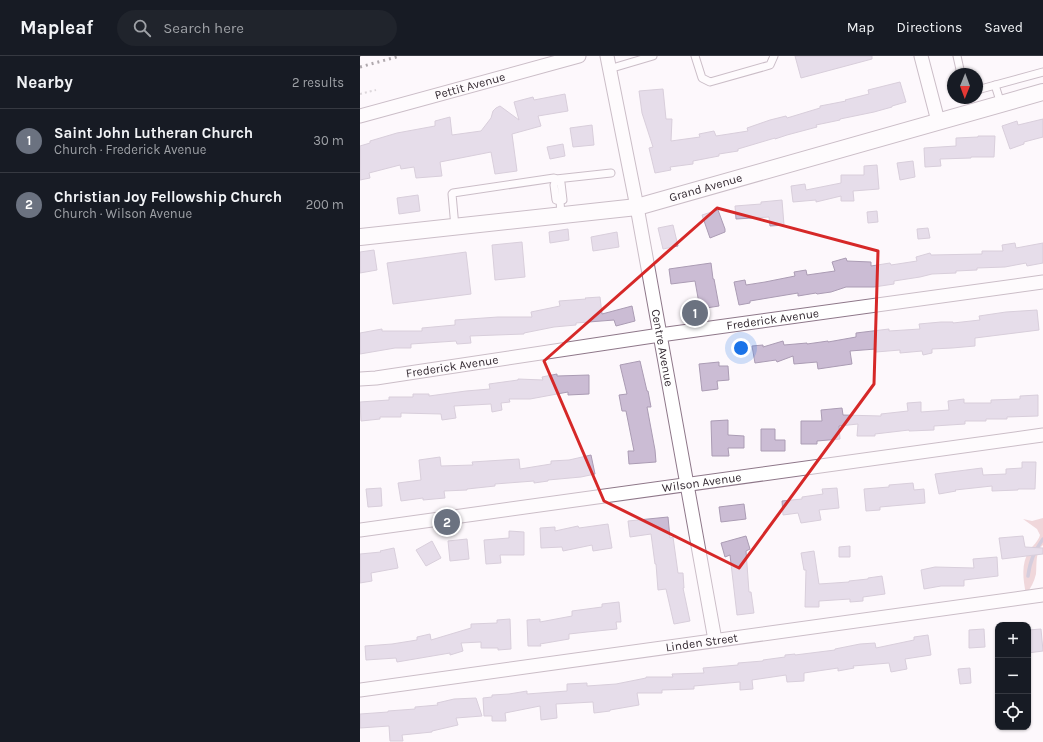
<!DOCTYPE html>
<meta charset="utf-8">
<style>
body{margin:0;font-family:Karla,sans-serif;background:#20242c;color:#f1f3f6}
.controls{position:absolute;right:12px;bottom:12px;display:grid;overflow:hidden;border-radius:8px;box-shadow:0 1px 3px #0004}
.controls button{width:36px;height:36px;display:grid;place-items:center;padding:0;border:0;border-bottom:1px solid #363941;background:#171b24;color:#f1f3f6;font:20px sans-serif}
.compass{position:absolute;left:587px;top:12px;width:36px;height:36px;border-radius:50%;background:#171b24;box-shadow:0 1px 3px #0004;rotate:181deg}
.you{position:absolute;left:381px;top:292px;width:14px;height:14px;margin:-10px;border:3px solid #fff;border-radius:50%;background:#1a73e8;box-shadow:0 0 0 6px #1a73e833}
.badge{display:grid;place-items:center;width:26px;height:26px;border-radius:50%;background:#8c9099;color:#fff;font-size:13px;font-weight:700}
.pin{position:absolute;translate:-50% -50%;border:2px solid #fff;box-shadow:0 1px 4px #0006}
.list{margin:0;padding:0;list-style:none}
h2{display:flex;justify-content:space-between;align-items:center;height:52px;margin:0;padding:0 16px;font-size:17px}
h2 small{font-size:13px;font-weight:400;color:#9ea1a6}
.list li{display:grid;grid-template-columns:26px 1fr auto;gap:12px;align-items:center;box-sizing:border-box;height:64px;padding:0 16px;border-top:1px solid #363941}
.list b{display:block;font-size:15px;white-space:nowrap}
.list p{margin:0;font-size:13px;white-space:nowrap;color:#9ea1a6}
.list em{font-size:13px;font-style:normal;color:#9ea1a6}
.icon{flex:none;width:22px;height:22px;fill:none;stroke:currentColor;stroke-width:2;stroke-linecap:round;stroke-linejoin:round}
.map{position:relative;flex:none;width:683px;height:686px;overflow:hidden}
header{display:flex;align-items:center;gap:24px;box-sizing:border-box;height:56px;padding:0 20px;background:#171b24;border-bottom:1px solid #363941}
header strong{font-size:19px}
nav{display:flex;gap:22px;margin-inline-start:auto;font-size:14px}
.search{width:280px;height:36px;background:#20242c;display:flex;align-items:center;gap:10px;box-sizing:border-box;padding:0 14px;border-radius:22px;color:#9ea1a6;font-size:15px}
main{display:flex}
aside{flex:1;background:#171b24}
.map>svg:first-child{display:block}
.forest{fill:#dfb0b4}
.lines{fill:none;stroke-linecap:round;stroke-linejoin:round}
.stream{stroke:#a299b8;stroke-width:3.5}
.building{fill:#cbbcd4;stroke:#ab9cb4}
.service-casing{stroke:#8e7789;stroke-width:9}
.minor-casing{stroke:#8e7789;stroke-width:15}
.tertiary-casing{stroke:#8e7789;stroke-width:18}
.path{stroke:#b4aeb3;stroke-width:2;stroke-dasharray:2 3;stroke-linecap:butt}
.service{stroke:#fff;stroke-width:7}
.minor{stroke:#fff;stroke-width:13}
.tertiary{stroke:#fff;stroke-width:16}
.rail{stroke:#51484f;stroke-width:3;stroke-dasharray:2 4;stroke-linecap:butt}
.marked{fill:none;stroke:#d62828;stroke-width:3;stroke-linejoin:round}
.labels{text-anchor:middle;dominant-baseline:central;stroke-width:3.5;stroke-linejoin:round;paint-order:stroke}
.street-label{font-size:12px;fill:#342a32;stroke:#fdf8fc}
</style>
<header>
<strong>Mapleaf</strong>
<div class="search"><svg class="icon" aria-label="search" viewBox="0 0 24 24"><circle cx="10" cy="10" r="6"/><path d="M15 15l6 6"/></svg>Search here</div>
<nav><a>Map</a><a>Directions</a><a>Saved</a></nav>
</header>
<main>
<aside>
<h2>Nearby<small>2 results</small></h2>
<ul class="list">
<li><span class="badge" style="background:#6b7280">1</span><div><b>Saint John Lutheran Church</b><p>Church · Frederick Avenue</p></div><em>30 m</em></li>
<li><span class="badge" style="background:#6b7280">2</span><div><b>Christian Joy Fellowship Church</b><p>Church · Wilson Avenue</p></div><em>200 m</em></li>
</ul>
</aside>
<div class="map">
<svg width="683" height="686" viewBox="0 0 683 686">
<rect width="100%" height="100%" fill="#fdf8fc"/>
<path class="forest" d="M683 462V489C675 495 677 509 676 518 674 526 671 532 666 538 663 523 661 508 669 495 673 489 678 486 680 479L677 473 663 463 672 465Z"/>
<g class="lines">
<path class="stream" d="M668 520C670 505 674 496 683 483"/>
</g>
<g class="building">
<polygon points="435,0 512,0 512,3 441,22"/>
<polygon points="540,26 546,46 532,50 532,51 514,56 480,63 480,64 456,69 457,71 427,79 415,83 415,82 378,93 378,95 359,98 359,100 333,105 333,108 310,111 311,114 295,117 289,92 293,91 282,57 279,35 303,33 306,63 312,63 311,85 340,81 339,78 354,75 356,80 388,75 387,72 410,64 426,60 427,62 460,52 460,50 486,45 485,44 509,38 508,34"/>
<polygon points="205,38 208,55 178,60 181,70 152,78 157,115 135,118 131,96 80,106 82,120 56,122 54,111 41,113 40,109 9,117 10,122 0,124 0,90 10,87 10,85 37,77 75,70 75,65 90,61 92,79 121,75 131,62 133,55 136,52 140,50 159,64 154,46 173,41 174,44"/>
<polygon points="683,63 683,81 664,86 664,88 650,93 642,70 657,65 658,69"/>
<polygon points="232,69 234,89 213,91 210,72"/>
<polygon points="618,80 635,80 634,101 611,101 611,102 580,103 581,110 565,111 564,92 596,90 596,82 618,81"/>
<polygon points="203,88 205,100 190,103 187,91"/>
<polygon points="553,105 555,121 540,124 537,107"/>
<polygon points="517,109 519,133 493,135 494,145 481,145 481,140 456,146 456,144 433,146 431,130 445,128 446,134 481,127 481,119 504,119 504,110"/>
<polygon points="58,139 60,155 39,158 37,142"/>
<polygon points="422,144 424,169 410,170 409,161 376,163 375,150 401,148 401,146"/>
<polygon points="358,154 365,173 365,176 350,182 342,159"/>
<polygon points="517,155 518,166 508,167 507,156"/>
<polygon points="313,169 318,190 303,193 298,172"/>
<polygon points="568,172 570,182 558,183 557,173"/>
<polygon points="208,173 209,184 190,187 189,176"/>
<polygon points="257,176 259,191 233,195 231,181"/>
<polygon points="162,186 165,221 135,224 132,189"/>
<polygon points="655,187 656,192 683,187 683,207 667,210 666,207 645,211 617,212 617,214 596,215 596,217 572,218 560,221 534,225 534,228 514,231 486,231 471,236 457,238 456,237 438,240 438,237 390,245 390,247 379,249 374,226 385,224 386,229 405,226 435,220 434,216 446,214 447,219 475,215 472,206 486,202 487,205 511,206 511,210 530,207 531,209 557,205 556,201 570,197 571,199 622,198 622,195 643,195 642,189"/>
<polygon points="14,194 17,214 0,217 0,196"/>
<polygon points="106,196 111,238 33,248 27,207"/>
<polygon points="351,207 353,223 354,223 359,250 340,253 335,225 311,228 309,213"/>
<polygon points="240,241 242,258 272,250 275,265 256,270 254,264 216,267 216,269 194,271 164,277 164,278 110,280 111,287 97,288 96,285 51,288 51,292 35,292 0,298 0,277 22,273 22,275 62,275 62,272 95,269 95,264 138,261 172,261 171,256 200,250 199,245 226,243 225,242"/>
<polygon points="677,254 679,274 615,282 615,290 592,292 572,293 572,297 563,299 562,295 540,297 540,294 516,296 516,293 490,295 492,308 458,313 457,306 434,308 433,300 417,306 416,304 395,307 392,290 403,289 403,291 423,285 424,289 447,287 447,288 468,285 468,286 496,281 496,277 529,273 529,275 560,273 559,268 581,266 593,266 593,267 620,264 619,260 646,256"/>
<polygon points="280,305 287,335 288,335 291,351 287,351 295,394 296,406 269,408 268,395 274,395 266,355 262,355 259,339 267,338 260,309"/>
<polygon points="359,306 359,310 368,310 369,324 357,325 358,333 342,335 339,308"/>
<polygon points="197,318 197,320 229,319 229,338 208,339 208,336 170,343 149,343 150,346 141,347 142,354 132,356 131,348 94,350 96,362 82,364 81,358 41,357 41,361 20,361 20,363 1,365 0,346 29,344 29,341 53,341 53,338 69,338 69,340 106,335 130,333 129,328 158,324 158,323 183,324 182,321"/>
<polygon points="678,339 678,360 647,361 647,363 626,363 626,365 605,365 605,368 574,370 574,374 549,375 549,374 515,378 515,380 497,380 498,368 479,370 480,383 457,385 457,388 441,388 441,365 462,365 461,354 482,352 483,359 521,360 521,358 548,355 547,347 561,346 561,356 589,354 588,345 604,343 604,347 631,347 631,344 660,343 660,340"/>
<polygon points="368,364 368,379 384,380 384,392 368,392 369,400 352,400 351,365"/>
<polygon points="401,373 415,373 415,384 425,384 425,395 401,395"/>
<polygon points="231,399 235,418 221,421 188,424 188,425 174,427 174,425 135,428 135,430 107,433 107,434 84,435 85,442 63,444 63,442 41,445 38,427 61,424 59,404 80,401 81,410 113,409 112,406 159,403 160,413 191,408 191,405 209,404"/>
<polygon points="662,406 676,406 675,433 658,433 658,434 632,435 632,430 595,434 596,435 579,438 575,418 622,412 623,419 646,418 646,413 662,412"/>
<polygon points="553,427 554,434 564,433 565,447 520,451 520,454 506,455 504,433 529,431 529,429"/>
<polygon points="21,432 22,450 8,451 6,433"/>
<polygon points="477,432 479,452 459,454 461,464 441,467 438,457 423,459 422,445 442,443 442,441 463,438 462,433"/>
<polygon points="384,448 386,463 361,466 359,451"/>
<polygon points="308,461 310,482 313,481 318,517 323,517 324,532 323,532 330,565 314,568 306,533 298,534 296,508 295,508 291,478 270,481 268,465"/>
<polygon points="248,468 252,492 233,495 232,489 203,495 202,491 181,492 180,472 195,471 195,475 218,470 219,472"/>
<polygon points="149,475 164,476 164,499 140,499 141,507 126,508 124,484 149,482"/>
<polygon points="386,480 390,493 386,495 389,536 391,536 394,557 377,559 370,499 365,501 361,487"/>
<polygon points="663,480 665,491 683,492 683,498 642,503 639,482"/>
<polygon points="107,483 109,503 90,505 88,485"/>
<polygon points="72,485 81,502 66,510 56,494"/>
<polygon points="490,490 490,501 479,501 479,491"/>
<polygon points="34,492 38,512 11,517 12,525 0,527 0,498 21,496 20,495"/>
<polygon points="454,495 459,528 489,526 489,525 508,523 508,522 522,520 525,538 503,541 503,545 490,546 490,543 459,545 459,551 445,551 446,514 444,514 441,497"/>
<polygon points="637,501 638,520 604,524 604,530 581,530 564,533 561,514 575,511 614,512 613,503"/>
<polygon points="259,546 261,566 256,566 257,573 227,576 209,578 209,583 180,588 181,590 168,590 167,564 180,563 180,566 212,560 212,555 242,551 242,548"/>
<polygon points="150,563 151,593 138,594 138,592 121,592 121,586 101,587 103,595 90,599 90,597 37,606 36,602 6,604 5,590 32,588 57,584 57,581 70,578 71,584 111,572 111,568 137,567 137,564"/>
<polygon points="624,573 625,591 609,592 609,574"/>
<polygon points="681,573 683,595 668,597 668,574"/>
<polygon points="568,579 571,599 545,603 547,613 531,616 529,607 493,610 494,612 478,615 478,612 444,617 444,625 427,626 426,619 392,624 393,633 380,634 380,626 334,630 334,633 302,634 302,637 277,637 279,649 250,654 250,655 234,657 233,646 196,648 197,662 181,664 180,650 145,657 146,665 132,665 132,660 124,660 123,642 132,641 132,639 149,638 167,635 167,638 207,635 207,628 227,627 227,630 256,628 286,622 286,621 313,621 312,618 344,617 343,612 378,609 378,607 403,605 403,604 425,601 425,599 435,598 435,599 475,594 475,593 500,588 515,587 516,592 554,584 554,581"/>
<polygon points="610,612 611,627 600,628 598,613"/>
<polygon points="116,642 122,660 96,662 98,669 72,675 72,676 42,679 43,685 30,685 29,670 0,672 0,658 28,656 28,655 55,653 55,651 78,649 77,647 94,643"/>
</g>
<g class="lines">
<defs>
<g id="service">
<polyline points="335,0 342,22 350,26 410,9 414,0"/>
<polyline points="597,0 601,18"/>
<polyline points="249,13 293,0"/>
<polyline points="635,29 641,48"/>
<polyline points="617,34 683,16"/>
<polyline points="200,145 196,144 194,129 196,123 201,127 203,144 200,145 201,159"/>
<polyline points="95,171 92,138 93,137 194,122 196,123 251,117"/>
</g>
<g id="minor">
<path id="s1" d="M247 0 277 151 355 584"/>
<polyline points="561,0 578,65"/>
<path id="s2" d="M0 60 219 0"/>
<path id="s3" d="M0 323 16 322 300 279 683 226"/>
<path id="s4" d="M0 474 683 379"/>
<path id="s5" d="M0 634 683 539"/>
</g>
<g id="tertiary">
<path id="s6" d="M0 181 277 151 683 36"/>
</g>
</defs>
<use href="#service" class="service-casing"/>
<use href="#minor" class="minor-casing"/>
<use href="#tertiary" class="tertiary-casing"/>
<g class="path">
<polyline points="0,0 1,0"/>
<polyline points="0,38 16,34"/>
</g>
<use href="#service" class="service"/>
<use href="#minor" class="minor"/>
<use href="#tertiary" class="tertiary"/>
<polyline class="rail" points="0,11 40,0"/>
</g>
<path d="M0 0H683V686H0ZM357 152 518 195 514 328 379 512 244 445 184 305Z" fill="#fdf8fc" fill-opacity=".55" fill-rule="evenodd"/>
<path class="marked" d="M357 152 518 195 514 328 379 512 244 445 184 305Z"/>
<g class="labels">
<g class="street-label">
<text stroke="none"><textPath href="#s2" startOffset="114">Pettit Avenue</textPath></text>
<text stroke="none"><textPath href="#s6" startOffset="350">Grand Avenue</textPath></text>
<text stroke="none"><textPath href="#s3" startOffset="417">Frederick Avenue</textPath></text>
<text stroke="none"><textPath href="#s1" startOffset="297">Centre Avenue</textPath></text>
<text stroke="none"><textPath href="#s3" startOffset="93">Frederick Avenue</textPath></text>
<text stroke="none"><textPath href="#s4" startOffset="345">Wilson Avenue</textPath></text>
<text stroke="none"><textPath href="#s5" startOffset="345">Linden Street</textPath></text>
</g>
</g>
</svg>
<div class="controls">
<button>+</button>
<button>−</button>
<button><svg class="icon" aria-label="locate" viewBox="0 0 24 24"><circle cx="12" cy="12" r="6"/><path d="M12 2v4M12 18v4M2 12h4M18 12h4"/></svg></button>
</div>
<svg class="compass" viewBox="-18 -18 36 36"><path d="M0-13l5 13h-10z" fill="#e53935"/><path d="M0 13l5-13h-10z" fill="#9ea1a6"/></svg>
<div class="you"></div>
<div class="pin badge" style="left:335px;top:257px;background:#6b7280">1</div>
<div class="pin badge" style="left:87px;top:466px;background:#6b7280">2</div>
</div>
</main>
